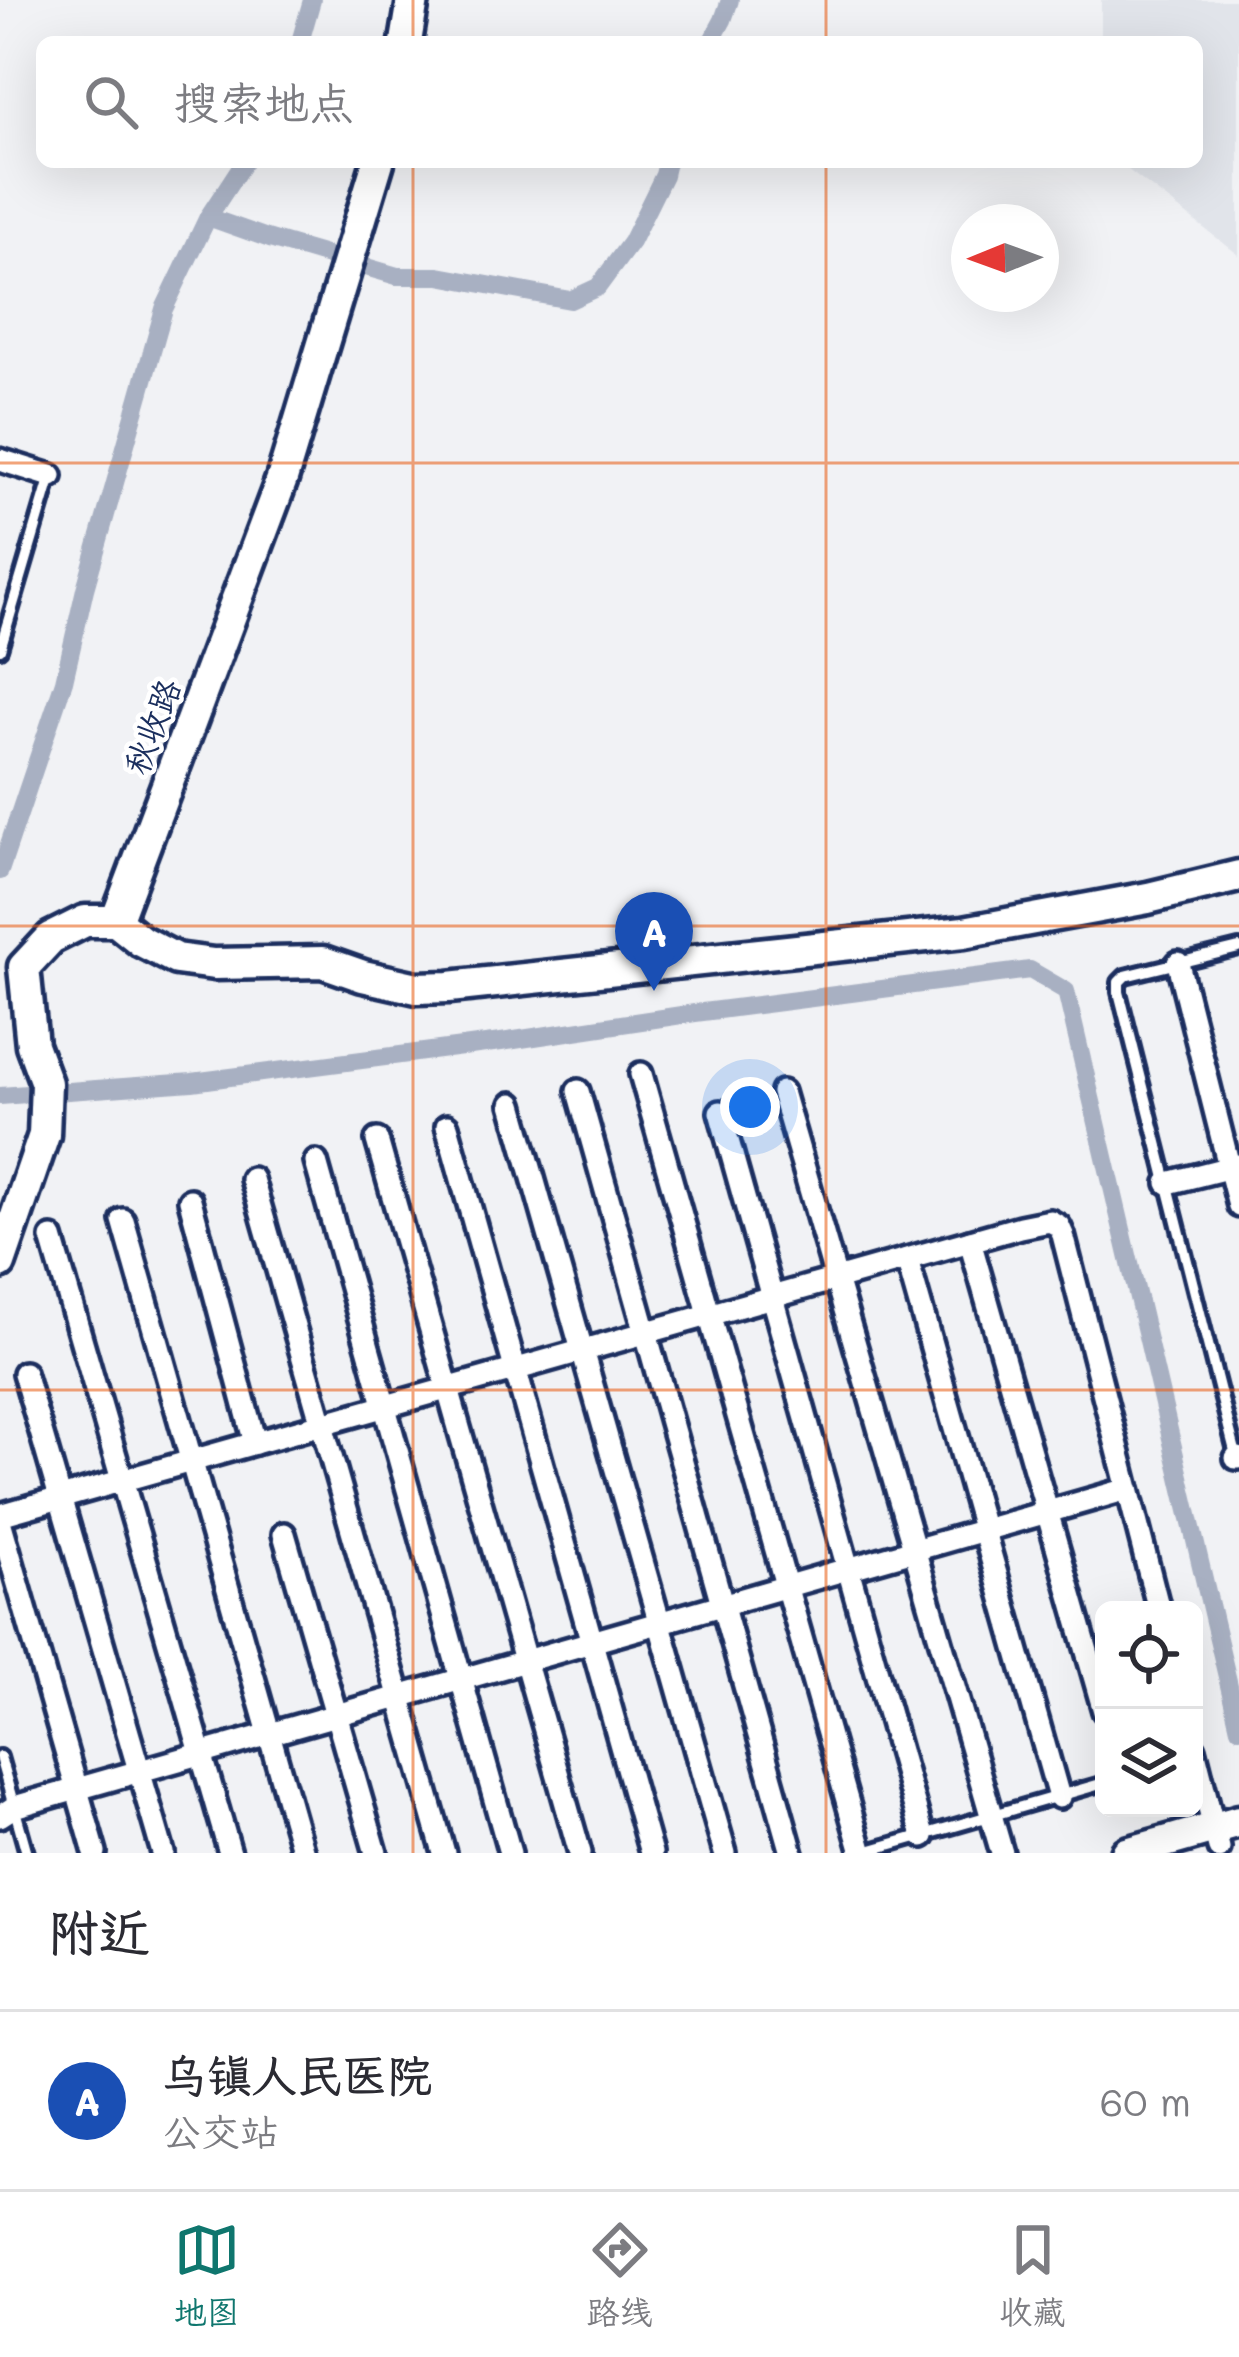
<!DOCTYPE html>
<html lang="zh">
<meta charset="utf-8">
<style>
body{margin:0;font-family:Mali,"LXGW WenKai TC",sans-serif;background:#f2f2f3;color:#2b2b33}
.controls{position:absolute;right:36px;bottom:36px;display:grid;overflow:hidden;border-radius:18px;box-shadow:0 12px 48px #0002}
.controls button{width:108px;height:108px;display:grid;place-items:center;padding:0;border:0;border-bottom:3px solid #e1e1e2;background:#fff;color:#2b2b33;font:60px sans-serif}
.compass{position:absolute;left:951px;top:204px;width:108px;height:108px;border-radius:50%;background:#fff;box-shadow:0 12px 48px #0002;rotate:269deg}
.you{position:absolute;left:750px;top:1107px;width:42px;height:42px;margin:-30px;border:9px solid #fff;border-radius:50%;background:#1a73e8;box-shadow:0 0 0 18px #1a73e833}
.badge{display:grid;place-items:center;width:78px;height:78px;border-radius:50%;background:#0f766e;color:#fff;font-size:39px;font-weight:700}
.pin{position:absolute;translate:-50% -99px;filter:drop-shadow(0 3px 6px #0008)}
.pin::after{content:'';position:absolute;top:63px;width:42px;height:36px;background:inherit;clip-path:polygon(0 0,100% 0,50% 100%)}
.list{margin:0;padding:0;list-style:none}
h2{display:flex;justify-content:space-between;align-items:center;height:156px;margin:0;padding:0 48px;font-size:51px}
h2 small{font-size:39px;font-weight:400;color:#7c7c81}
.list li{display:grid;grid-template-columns:78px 1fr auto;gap:36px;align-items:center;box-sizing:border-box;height:180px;padding:0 48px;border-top:3px solid #e1e1e2}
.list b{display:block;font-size:45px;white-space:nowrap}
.list p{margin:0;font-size:39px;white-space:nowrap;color:#7c7c81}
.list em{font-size:39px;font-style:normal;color:#7c7c81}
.icon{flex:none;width:66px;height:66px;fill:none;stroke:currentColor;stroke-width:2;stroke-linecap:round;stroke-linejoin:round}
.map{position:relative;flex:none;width:1239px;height:1853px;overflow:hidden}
.search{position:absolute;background:#fff;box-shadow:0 12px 48px #0002;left:36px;right:36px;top:36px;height:132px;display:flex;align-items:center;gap:30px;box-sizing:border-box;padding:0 42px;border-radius:18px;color:#7c7c81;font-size:45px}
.sheet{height:336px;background:#fff}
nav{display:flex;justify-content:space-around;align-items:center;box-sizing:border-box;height:168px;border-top:3px solid #e1e1e2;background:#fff;font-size:33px;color:#7c7c81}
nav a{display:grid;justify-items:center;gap:6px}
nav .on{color:#0f766e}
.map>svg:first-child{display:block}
.built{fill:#e1e4ea}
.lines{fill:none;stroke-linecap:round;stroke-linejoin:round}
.canal{stroke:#a8b0c2;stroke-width:18}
.lane-casing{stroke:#1b2f5e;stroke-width:20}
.street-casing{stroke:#1b2f5e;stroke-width:30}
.secondary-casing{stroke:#1b2f5e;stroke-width:39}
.lane{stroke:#fff;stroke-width:10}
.street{stroke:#fff;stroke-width:21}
.secondary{stroke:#fff;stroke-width:30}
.grid{fill:none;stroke:#e8590c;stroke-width:3;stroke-opacity:0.55}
.labels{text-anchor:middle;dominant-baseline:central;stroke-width:9;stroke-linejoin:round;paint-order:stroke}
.street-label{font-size:33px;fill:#1b2f5e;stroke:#fff}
</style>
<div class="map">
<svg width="1239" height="1853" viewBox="0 0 1239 1853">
<rect width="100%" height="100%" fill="#f1f2f5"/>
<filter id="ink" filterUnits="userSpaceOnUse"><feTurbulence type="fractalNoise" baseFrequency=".00833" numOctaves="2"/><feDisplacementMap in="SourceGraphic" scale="24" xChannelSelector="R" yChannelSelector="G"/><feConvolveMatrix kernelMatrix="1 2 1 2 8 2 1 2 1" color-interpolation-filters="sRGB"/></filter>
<g filter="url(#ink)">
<polygon class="built" points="1101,0 1239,0 1239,255 1118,162 1197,162 1197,42 1101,42"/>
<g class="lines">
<g class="canal">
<polyline points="300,42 312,0"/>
<polyline points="711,42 723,20 730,0"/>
<polyline points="208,217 270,239 397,276 439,276 570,300 598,287 631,242 664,175 667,162"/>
<polyline points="0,871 64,681 85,589 164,309 208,217 244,162"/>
<polyline points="0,1096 192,1082 501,1042 695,1013 1030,970 1066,991 1239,1728"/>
</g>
<defs>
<g id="lane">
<polyline points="0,649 51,476"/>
<polyline points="1237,1459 1119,992 1119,982 1125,976 1239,948"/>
<polyline points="0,1757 27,1853"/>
<polyline points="861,1853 1104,1783"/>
</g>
<g id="street">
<polyline points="0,460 51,476"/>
<polyline points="1178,963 1239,1206"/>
<polyline points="641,1074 862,1853"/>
<polyline points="578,1091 792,1853"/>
<polyline points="782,1092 1002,1853"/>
<polyline points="512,1104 725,1853"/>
<polyline points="720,1112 923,1836"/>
<polyline points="447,1126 651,1853"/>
<polyline points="377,1140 580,1853"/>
<polyline points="316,1162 510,1853"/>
<polyline points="252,1179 444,1853"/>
<polyline points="1168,1183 1239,1165"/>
<polyline points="190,1200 255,1443"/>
<polyline points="123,1220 303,1853"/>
<polyline points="52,1238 230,1853"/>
<polyline points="970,1241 1104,1711"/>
<polyline points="907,1259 1059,1797"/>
<polyline points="24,1373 163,1853"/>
<polyline points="1236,1458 1239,1458"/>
<polyline points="0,1515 1020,1227 1050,1221 1059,1226 1063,1235 1159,1610"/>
<polyline points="0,1521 95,1853"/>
<polyline points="284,1534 376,1853"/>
<polyline points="1194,1749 1219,1848"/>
<polyline points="0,1816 14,1807 1128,1489"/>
</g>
<g id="secondary">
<polyline points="406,42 413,0"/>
<polyline points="116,921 141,941 176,959 214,964 323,962 363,976 417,988 449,987 964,932 1148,898 1239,876"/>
<polyline points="116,921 282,479 378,162"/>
<polyline points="0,1263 44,1135 46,1083 32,1045 24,967 51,938 85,921 116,921"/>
<polyline points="1127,1853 1239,1821"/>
</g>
</defs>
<use href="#lane" class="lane-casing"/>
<use href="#street" class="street-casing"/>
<use href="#secondary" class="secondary-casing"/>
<use href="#lane" class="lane"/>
<use href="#street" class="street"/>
<use href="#secondary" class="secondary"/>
</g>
</g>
<path class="grid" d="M413 0V42M826 0V42M413 162V1853M826 162V1853M0 463H1239M0 926H1239M0 1390H1239"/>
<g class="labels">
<g class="street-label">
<text transform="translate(151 726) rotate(-69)">秋收路</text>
</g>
</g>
</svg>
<div class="controls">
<button><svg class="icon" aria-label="locate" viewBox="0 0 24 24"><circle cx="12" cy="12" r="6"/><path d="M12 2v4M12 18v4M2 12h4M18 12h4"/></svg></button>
<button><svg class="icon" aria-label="layers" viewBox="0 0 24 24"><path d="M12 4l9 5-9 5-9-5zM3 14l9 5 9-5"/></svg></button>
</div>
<svg class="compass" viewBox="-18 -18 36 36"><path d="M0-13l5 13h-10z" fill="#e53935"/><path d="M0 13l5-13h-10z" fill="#7c7c81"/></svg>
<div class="you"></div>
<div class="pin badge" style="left:654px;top:991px;background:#1a4fb4">A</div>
<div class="search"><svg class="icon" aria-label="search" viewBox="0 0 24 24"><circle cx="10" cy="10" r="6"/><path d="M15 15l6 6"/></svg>搜索地点</div>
</div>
<section class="sheet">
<h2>附近<small></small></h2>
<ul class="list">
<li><span class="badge" style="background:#1a4fb4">A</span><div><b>乌镇人民医院</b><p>公交站</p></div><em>60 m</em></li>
</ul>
</section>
<nav>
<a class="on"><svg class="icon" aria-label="map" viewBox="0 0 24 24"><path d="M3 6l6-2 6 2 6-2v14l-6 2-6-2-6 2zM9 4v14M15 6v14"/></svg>地图</a>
<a><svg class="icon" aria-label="directions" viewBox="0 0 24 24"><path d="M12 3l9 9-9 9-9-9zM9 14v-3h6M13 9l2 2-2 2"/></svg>路线</a>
<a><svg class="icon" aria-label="saved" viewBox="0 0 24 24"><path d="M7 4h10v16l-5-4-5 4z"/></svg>收藏</a>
</nav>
